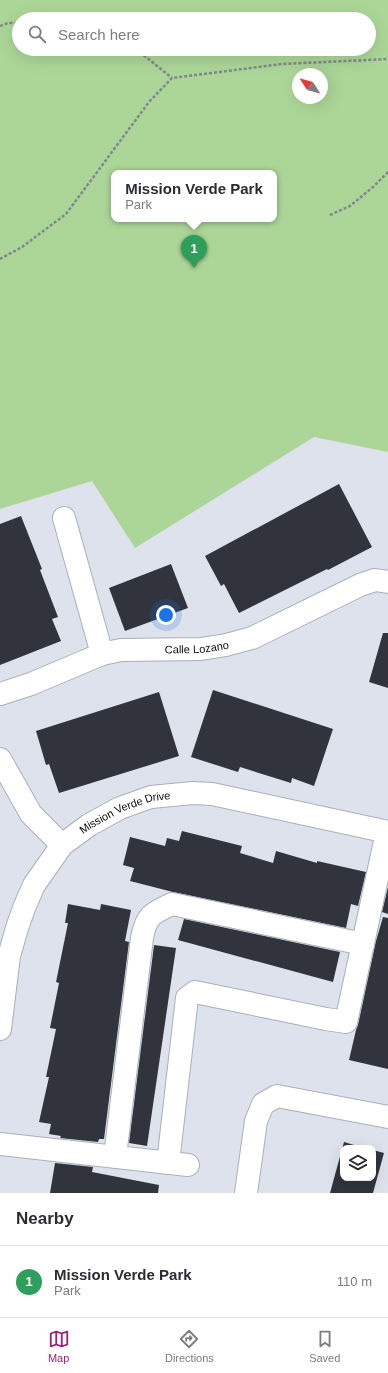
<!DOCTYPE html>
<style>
body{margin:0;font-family:Arial,sans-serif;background:#f7f7f7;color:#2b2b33}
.controls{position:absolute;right:12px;bottom:12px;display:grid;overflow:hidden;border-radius:8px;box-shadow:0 4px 16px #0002}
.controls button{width:36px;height:36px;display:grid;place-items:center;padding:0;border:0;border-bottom:1px solid #e1e1e2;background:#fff;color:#2b2b33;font:20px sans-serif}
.compass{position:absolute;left:292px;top:68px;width:36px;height:36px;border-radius:50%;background:#fff;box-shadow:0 4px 16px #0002;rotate:306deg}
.you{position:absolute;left:166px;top:615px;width:14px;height:14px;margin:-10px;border:3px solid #fff;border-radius:50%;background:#1a73e8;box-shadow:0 0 0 6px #1a73e833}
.badge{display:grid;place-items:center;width:26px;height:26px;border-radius:50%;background:#9d2177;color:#fff;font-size:13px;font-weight:700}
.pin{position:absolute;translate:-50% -33px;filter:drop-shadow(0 1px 2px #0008)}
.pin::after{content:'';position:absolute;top:21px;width:14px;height:12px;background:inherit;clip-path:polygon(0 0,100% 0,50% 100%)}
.popup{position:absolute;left:111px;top:170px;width:166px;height:52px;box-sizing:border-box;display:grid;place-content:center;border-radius:8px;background:#fff;filter:drop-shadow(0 1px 3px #0005);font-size:13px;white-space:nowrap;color:#7c7c81}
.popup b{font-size:15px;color:#2b2b33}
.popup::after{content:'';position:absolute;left:50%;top:100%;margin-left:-8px;border:8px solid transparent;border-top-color:#fff}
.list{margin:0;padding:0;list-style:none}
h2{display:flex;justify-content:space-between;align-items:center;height:52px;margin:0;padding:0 16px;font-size:17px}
h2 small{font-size:13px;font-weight:400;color:#7c7c81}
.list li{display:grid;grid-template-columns:26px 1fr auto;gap:12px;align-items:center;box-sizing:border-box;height:72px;padding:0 16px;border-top:1px solid #e1e1e2}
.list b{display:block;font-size:15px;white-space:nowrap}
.list p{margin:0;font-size:13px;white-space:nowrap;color:#7c7c81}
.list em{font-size:13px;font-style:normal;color:#7c7c81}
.icon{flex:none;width:22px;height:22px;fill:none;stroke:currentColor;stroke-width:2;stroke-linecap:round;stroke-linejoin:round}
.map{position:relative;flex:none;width:388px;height:1193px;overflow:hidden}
.search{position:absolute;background:#fff;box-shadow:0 4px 16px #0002;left:12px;right:12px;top:12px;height:44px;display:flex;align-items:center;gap:10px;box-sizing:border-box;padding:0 14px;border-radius:22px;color:#7c7c81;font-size:15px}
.sheet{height:124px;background:#fff}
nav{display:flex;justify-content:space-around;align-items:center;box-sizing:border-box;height:56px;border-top:1px solid #e1e1e2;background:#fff;font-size:11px;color:#7c7c81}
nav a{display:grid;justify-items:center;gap:2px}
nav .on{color:#9d2177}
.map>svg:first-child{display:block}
.green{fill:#acd698;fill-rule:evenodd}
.building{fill:#31343d}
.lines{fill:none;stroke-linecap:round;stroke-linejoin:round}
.minor-casing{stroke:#aaafb9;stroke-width:24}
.path{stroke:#82868e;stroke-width:2.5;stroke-dasharray:3 2;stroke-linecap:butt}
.minor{stroke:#fff;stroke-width:22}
.labels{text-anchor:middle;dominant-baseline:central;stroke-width:4;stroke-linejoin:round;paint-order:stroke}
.street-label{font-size:11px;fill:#0d0e12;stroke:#dde2ed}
</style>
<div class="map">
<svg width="388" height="1193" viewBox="0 0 388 1193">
<rect width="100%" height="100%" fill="#dde2ed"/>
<path class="green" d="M0 0H388V452L314 437 135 548 92 481 0 509ZM19 19H369V49H19ZM298 74H322V98H298ZM114 173H274V219H114Z"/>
<g class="building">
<polygon points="339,484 372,547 328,570 327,569 239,613 224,584 221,586 205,556"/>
<polygon points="21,516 42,569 40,570 58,617 52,619 61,641 0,665 0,524"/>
<polygon points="171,564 188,608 125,631 109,588"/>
<polygon points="383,633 388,633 388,688 369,682"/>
<polygon points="213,690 333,729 314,786 292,778 291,783 240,767 238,772 191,757"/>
<polygon points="159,692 179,756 59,793 49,764 46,765 36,731"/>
<polygon points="182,831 242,846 240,853 273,863 276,851 317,863 317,861 366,872 358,906 351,904 346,928 173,892 130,881 134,868 123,865 130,837 165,846 167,838 179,841"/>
<polygon points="388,887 388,914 382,912"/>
<polygon points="68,904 100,910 101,904 131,910 125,941 129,942 104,1139 99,1139 98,1142 60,1138 61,1136 49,1134 51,1124 39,1122 49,1077 46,1077 56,1029 50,1028 59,983 56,982 68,923 65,923"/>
<polygon points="383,917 388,918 388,1069 349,1060 356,1030 358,1025 376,941"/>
<polygon points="184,919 340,952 333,982 178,940"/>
<polygon points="154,945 176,948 147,1146 129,1143"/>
<polygon points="344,1142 364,1148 343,1148 343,1178 373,1178 373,1150 384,1153 373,1193 330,1193"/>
<polygon points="55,1163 93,1167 92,1172 159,1185 158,1193 50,1193"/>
</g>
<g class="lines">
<defs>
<g id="minor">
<polyline points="64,518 102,654"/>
<path id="s1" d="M0 694 31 684 102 654 121 650 201 649 226 645 252 638 360 585 375 580 388 582"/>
<polyline points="0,759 31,814 62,845"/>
<path id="s2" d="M0 1029 9 956 17 928 24 908 34 885 62 845 89 825 120 808 151 797 193 793 212 794 388 832"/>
<polyline points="0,1144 188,1165"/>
<path d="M115 1156 142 938C146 916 152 913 172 904L363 944"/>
<polyline points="168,1163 187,998 195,992 326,1019 346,1022 387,832"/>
<polyline points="246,1193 256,1121 263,1104 277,1096 388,1117"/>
</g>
</defs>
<use href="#minor" class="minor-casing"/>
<g class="path">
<polyline points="0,26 8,23 19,23"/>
<polyline points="136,49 172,78"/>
<polyline points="330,215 350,206 373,187 388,172"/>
<polyline points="0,259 22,247 66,214 149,102 172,78 282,64 388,59"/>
</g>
<use href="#minor" class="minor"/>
</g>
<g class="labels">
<g class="street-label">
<text stroke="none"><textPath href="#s1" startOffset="205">Calle Lozano</textPath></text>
<text stroke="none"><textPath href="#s2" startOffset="270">Mission Verde Drive</textPath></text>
</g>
</g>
</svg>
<div class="controls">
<button><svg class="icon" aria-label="layers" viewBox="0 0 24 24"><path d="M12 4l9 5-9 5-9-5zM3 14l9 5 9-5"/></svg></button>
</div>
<svg class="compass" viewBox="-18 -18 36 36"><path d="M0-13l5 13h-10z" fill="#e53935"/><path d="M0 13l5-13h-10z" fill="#7c7c81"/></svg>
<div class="you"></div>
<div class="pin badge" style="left:194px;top:268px;background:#2e9e5b">1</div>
<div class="popup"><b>Mission Verde Park</b>Park</div>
<div class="search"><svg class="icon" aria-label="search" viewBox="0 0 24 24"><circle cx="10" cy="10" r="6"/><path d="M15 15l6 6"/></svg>Search here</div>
</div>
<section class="sheet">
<h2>Nearby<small></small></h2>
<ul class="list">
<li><span class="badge" style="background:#2e9e5b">1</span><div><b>Mission Verde Park</b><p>Park</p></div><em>110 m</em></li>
</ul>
</section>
<nav>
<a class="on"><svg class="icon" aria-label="map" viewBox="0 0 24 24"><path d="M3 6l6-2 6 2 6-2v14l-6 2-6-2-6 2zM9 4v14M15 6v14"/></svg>Map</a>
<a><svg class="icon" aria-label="directions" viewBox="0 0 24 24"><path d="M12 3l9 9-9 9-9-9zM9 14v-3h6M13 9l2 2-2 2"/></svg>Directions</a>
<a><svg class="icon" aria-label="saved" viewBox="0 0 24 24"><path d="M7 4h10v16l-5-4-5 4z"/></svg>Saved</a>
</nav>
